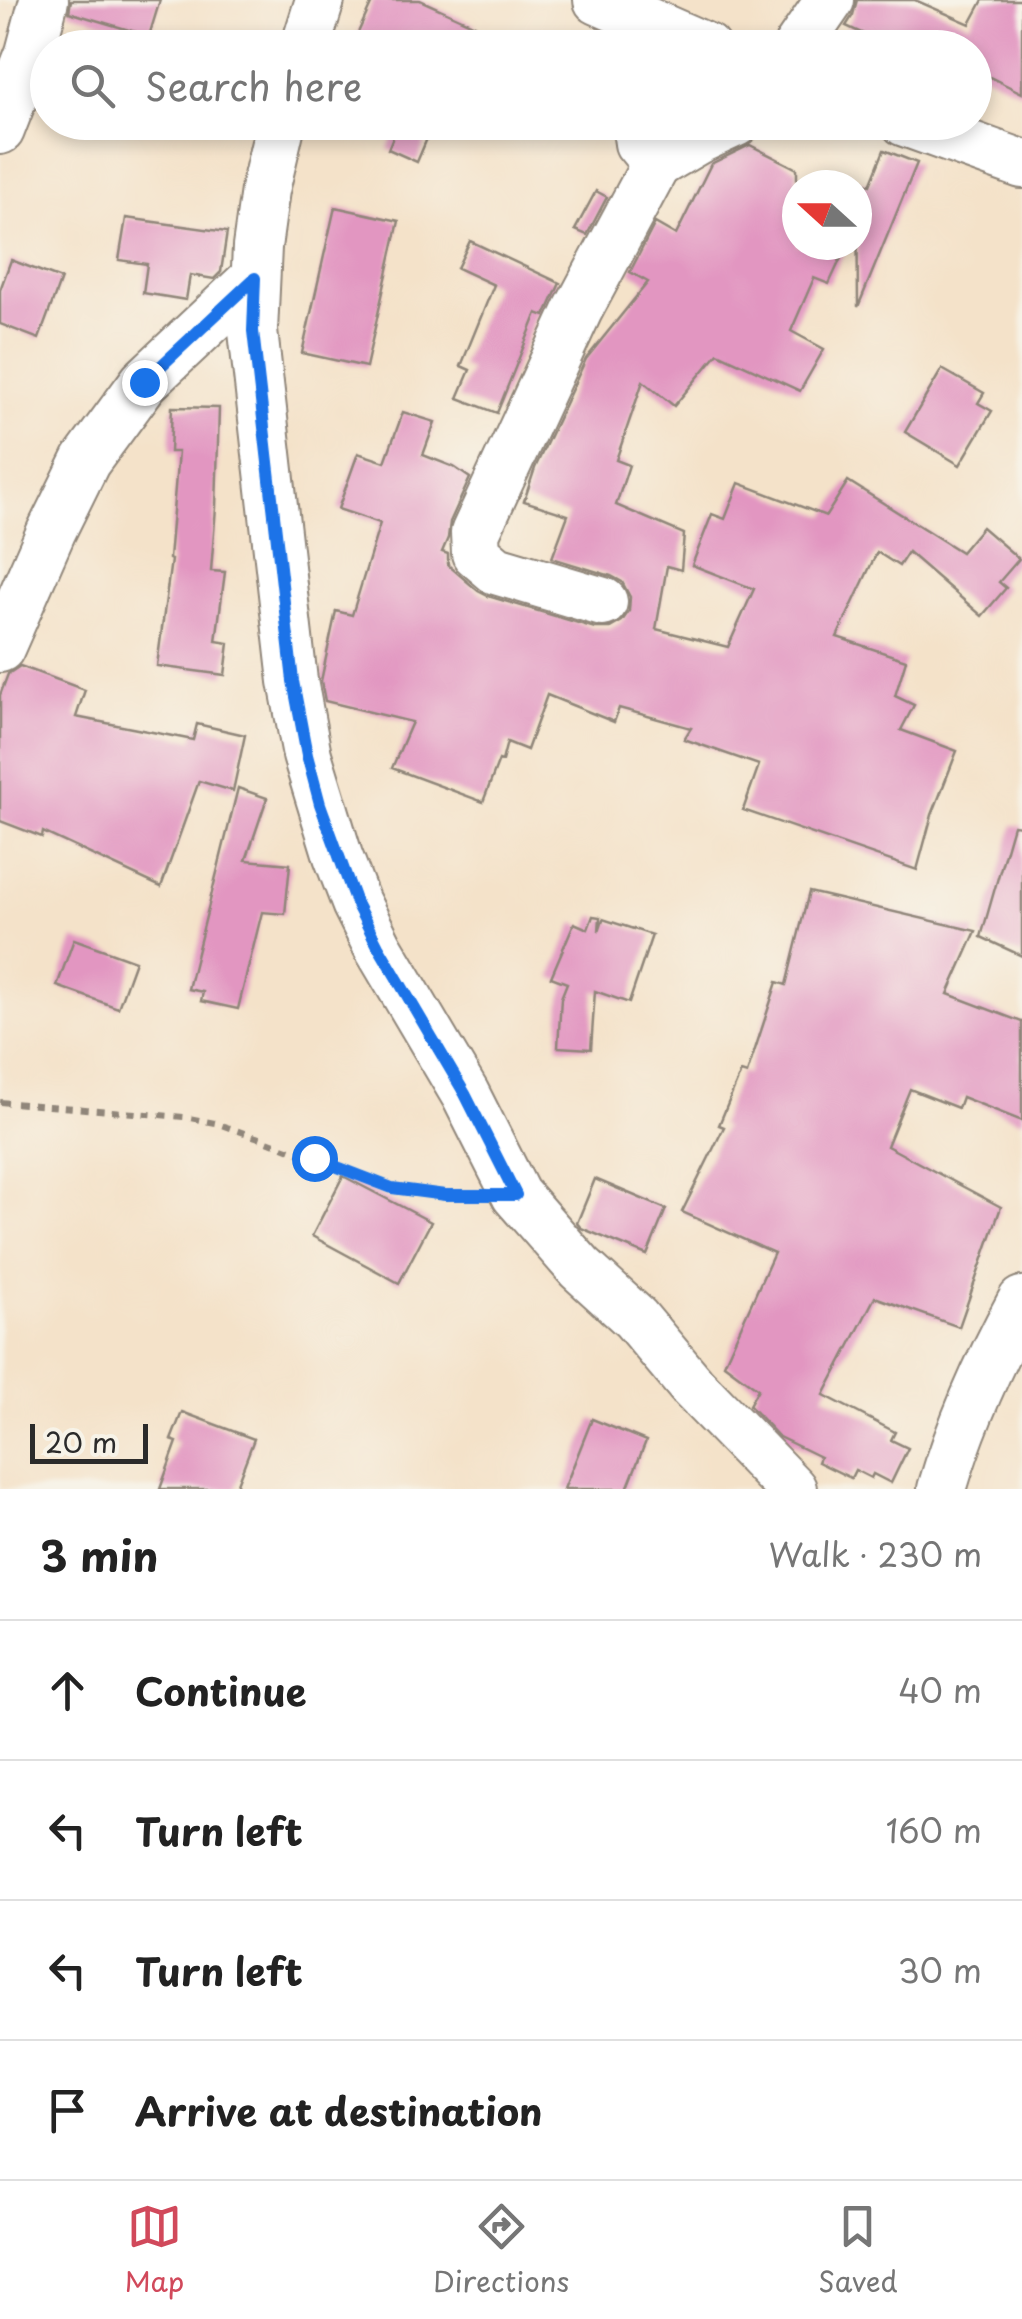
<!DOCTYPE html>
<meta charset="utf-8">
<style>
body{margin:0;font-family:"Playpen Sans",sans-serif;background:#f2f2f2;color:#222}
.compass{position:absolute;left:782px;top:170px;width:90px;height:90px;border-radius:50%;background:#fff;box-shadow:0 5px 15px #0003;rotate:291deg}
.scale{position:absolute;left:30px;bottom:25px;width:118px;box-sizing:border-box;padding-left:10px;border:5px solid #2b2b2b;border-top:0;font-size:28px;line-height:35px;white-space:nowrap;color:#2b2b2b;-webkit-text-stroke:8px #f7f3e8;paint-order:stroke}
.stop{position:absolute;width:30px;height:30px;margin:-22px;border:8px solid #1a73e8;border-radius:50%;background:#fff}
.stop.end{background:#1a73e8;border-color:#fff;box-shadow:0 2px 10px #0008}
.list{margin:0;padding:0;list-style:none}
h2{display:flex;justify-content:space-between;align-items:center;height:130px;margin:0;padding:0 40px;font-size:42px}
h2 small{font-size:32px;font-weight:400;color:#767676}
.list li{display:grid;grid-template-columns:65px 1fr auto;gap:30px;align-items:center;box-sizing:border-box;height:140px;padding:0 40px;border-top:2px solid #e0e0e0}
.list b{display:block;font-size:38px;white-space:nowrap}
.list em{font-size:32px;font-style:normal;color:#767676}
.icon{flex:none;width:55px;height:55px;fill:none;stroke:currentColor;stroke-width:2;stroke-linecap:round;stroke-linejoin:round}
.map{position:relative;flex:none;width:1022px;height:1489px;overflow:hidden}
.search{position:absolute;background:#fff;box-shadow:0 5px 15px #0003;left:30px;right:30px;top:30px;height:110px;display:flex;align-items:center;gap:25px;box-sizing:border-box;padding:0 35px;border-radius:55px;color:#767676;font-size:38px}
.sheet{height:690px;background:#fff}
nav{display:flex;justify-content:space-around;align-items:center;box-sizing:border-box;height:140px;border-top:2px solid #e0e0e0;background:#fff;font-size:28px;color:#767676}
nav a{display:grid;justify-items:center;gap:5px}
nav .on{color:#d1495b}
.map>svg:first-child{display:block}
.building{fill:#e296c1}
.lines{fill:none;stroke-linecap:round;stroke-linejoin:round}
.minor-casing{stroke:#90867a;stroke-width:52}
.path{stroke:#90867a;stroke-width:6;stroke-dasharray:8 8;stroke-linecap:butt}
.minor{stroke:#fff;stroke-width:48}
.route{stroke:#1a73e8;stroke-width:12}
</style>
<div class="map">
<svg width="1022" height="1489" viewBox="0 0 1022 1489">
<rect width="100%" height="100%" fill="#f7f3e8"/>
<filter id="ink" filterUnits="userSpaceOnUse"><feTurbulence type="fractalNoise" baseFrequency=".01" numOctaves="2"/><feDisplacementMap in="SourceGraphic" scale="20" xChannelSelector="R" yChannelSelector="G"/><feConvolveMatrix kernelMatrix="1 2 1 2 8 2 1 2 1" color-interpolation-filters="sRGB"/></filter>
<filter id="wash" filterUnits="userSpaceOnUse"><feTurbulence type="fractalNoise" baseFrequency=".0048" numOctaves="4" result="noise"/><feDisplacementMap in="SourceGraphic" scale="40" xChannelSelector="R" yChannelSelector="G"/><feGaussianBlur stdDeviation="2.25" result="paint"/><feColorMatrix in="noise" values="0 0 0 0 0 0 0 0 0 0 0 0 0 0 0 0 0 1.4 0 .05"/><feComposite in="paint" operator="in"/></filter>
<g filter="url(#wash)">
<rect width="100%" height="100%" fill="#f4e2c9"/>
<g id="blocks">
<g class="building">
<polygon points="71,0 160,0 149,36 69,12"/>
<polygon points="373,0 420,0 475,25 464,48 440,48 411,35 406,48 351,48"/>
<polygon points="857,0 915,0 970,24 983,0 1022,0 1022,93 974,69 974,48 894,48 846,26 853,15"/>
<polygon points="399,122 434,122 417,162 388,149"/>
<polygon points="750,145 797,169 797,245 847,245 829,284 814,278 791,331 824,349 800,391 718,353 674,406 643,381 616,460 629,465 616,505 684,534 681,570 667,566 656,629 728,647 754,589 692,565 712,514 725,519 739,483 826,516 848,481 961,552 982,527 1019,559 999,582 1006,588 982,616 908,552 899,566 877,552 837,637 906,660 895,696 914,705 901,730 957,751 932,815 917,870 743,810 759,765 684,739 691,728 619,708 614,722 547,695 527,750 507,742 502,761 499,760 483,802 392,768 412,722 325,701 321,681 336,611 352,615 380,523 338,509 358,453 385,462 403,412 435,422 423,455 454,467 470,478 450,522 448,538 442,552 448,554 448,565 478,591 488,596 595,628 610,628 622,621 629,611 630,597 622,582 611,576 552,558 568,515 524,501 535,468 586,359 648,282 630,272 655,223 676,235 711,164"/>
<polygon points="884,150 917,163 858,307 857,180 870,185"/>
<polygon points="596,191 607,197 587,235 575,230"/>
<polygon points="335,207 399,221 366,367 302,353"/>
<polygon points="126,218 227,232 221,272 214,279 190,275 186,300 143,293 147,264 119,260"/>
<polygon points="470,241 560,283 545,316 537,313 497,413 458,398 470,370 461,366 494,285 457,268"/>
<polygon points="11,260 61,279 39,339 0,324 0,290"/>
<polygon points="942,369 984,393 978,403 992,411 960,465 905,432"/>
<polygon points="172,407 219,408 216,507 211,571 225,572 216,641 229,643 225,675 157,666 171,560 169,559 178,452 170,452"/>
<polygon points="20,666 85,690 76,717 193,740 197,724 245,735 233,791 199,781 161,887 43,832 42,837 0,821 0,695 8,674"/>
<polygon points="238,788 267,798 246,860 290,864 285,914 262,912 238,1009 201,1001 203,992 188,989"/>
<polygon points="1013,825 1022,826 1022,956 981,937"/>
<polygon points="809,892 976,931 948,994 1022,1022 1022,1121 962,1097 958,1108 910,1089 887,1146 1001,1207 959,1327 875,1297 824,1395 895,1432 891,1440 908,1448 891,1483 873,1474 871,1478 855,1470 851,1478 818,1462 820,1457 779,1437 749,1405 758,1389 724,1364 774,1253 682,1212 724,1127 719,1125 741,1072 747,1074 777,982 786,985"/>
<polygon points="593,916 600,917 599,931 603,919 652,935 629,1003 595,991 591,1049 558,1047 561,998 567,983 551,977 574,923 588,929"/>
<polygon points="74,939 135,961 118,1008 57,986"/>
<polygon points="343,1176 431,1222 399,1283 312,1236"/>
<polygon points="595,1179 666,1209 647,1255 581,1228 577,1223"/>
<polygon points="182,1412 254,1439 235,1489 160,1489 177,1442 171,1440"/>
<polygon points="592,1419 646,1441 627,1489 564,1489"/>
</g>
</g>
</g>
<g filter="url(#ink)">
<use href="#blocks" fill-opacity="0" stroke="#90867a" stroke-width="2.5"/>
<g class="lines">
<defs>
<g id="minor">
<polyline points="598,0 707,48"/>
<polyline points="305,48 320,0"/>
<polyline points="797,48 830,0"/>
<polyline points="281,122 265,190 257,247 253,331 293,681 307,755 338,856 356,903 378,947 465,1094 516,1195 580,1268 635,1318 692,1386 792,1489"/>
<polyline points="905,122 1022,164"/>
<polyline points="0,130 30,53 44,0"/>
<polyline points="656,164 697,140 736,122"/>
<polyline points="603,602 496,570 476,553 475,533 578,310 656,164 639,143 636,122"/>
<polyline points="0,648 51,532 86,461 144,382 255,278"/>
<path d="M942 1489C961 1424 990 1360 1022 1301"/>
</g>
</defs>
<use href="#minor" class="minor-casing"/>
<polyline class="path" points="0,1102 184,1117 215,1123 262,1139 392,1189 445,1195 469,1195"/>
<use href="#minor" class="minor"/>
</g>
</g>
<g class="lines" filter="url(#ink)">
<polyline class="route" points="144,382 255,278 253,331 293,681 307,755 320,804 356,903 378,946 465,1094 516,1195 445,1195 392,1188 314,1158"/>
</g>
</svg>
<svg class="compass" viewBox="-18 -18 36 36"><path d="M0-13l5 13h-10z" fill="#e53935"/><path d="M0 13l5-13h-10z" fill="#767676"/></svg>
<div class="scale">20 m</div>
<div class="stop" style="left:314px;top:1158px"></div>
<div class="stop end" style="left:144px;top:382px"></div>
<div class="search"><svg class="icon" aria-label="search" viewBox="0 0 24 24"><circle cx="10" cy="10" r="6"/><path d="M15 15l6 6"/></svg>Search here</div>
</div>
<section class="sheet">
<h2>3 min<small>Walk · 230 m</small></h2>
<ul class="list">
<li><svg class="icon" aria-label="ahead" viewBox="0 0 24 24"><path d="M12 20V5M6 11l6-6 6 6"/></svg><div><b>Continue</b></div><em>40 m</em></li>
<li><svg class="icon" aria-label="left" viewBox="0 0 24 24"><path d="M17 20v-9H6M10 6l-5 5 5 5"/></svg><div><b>Turn left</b></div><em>160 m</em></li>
<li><svg class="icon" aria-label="left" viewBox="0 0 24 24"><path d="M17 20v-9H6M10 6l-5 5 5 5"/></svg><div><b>Turn left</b></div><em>30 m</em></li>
<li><svg class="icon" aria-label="arrive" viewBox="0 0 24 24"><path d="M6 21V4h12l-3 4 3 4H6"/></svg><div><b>Arrive at destination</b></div></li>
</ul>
</section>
<nav>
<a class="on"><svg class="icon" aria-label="map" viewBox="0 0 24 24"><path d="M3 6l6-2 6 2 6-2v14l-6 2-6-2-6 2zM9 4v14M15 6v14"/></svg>Map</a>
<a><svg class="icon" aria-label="directions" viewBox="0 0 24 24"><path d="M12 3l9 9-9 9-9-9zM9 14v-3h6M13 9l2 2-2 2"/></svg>Directions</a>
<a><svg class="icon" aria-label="saved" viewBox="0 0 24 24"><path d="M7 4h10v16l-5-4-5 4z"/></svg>Saved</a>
</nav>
